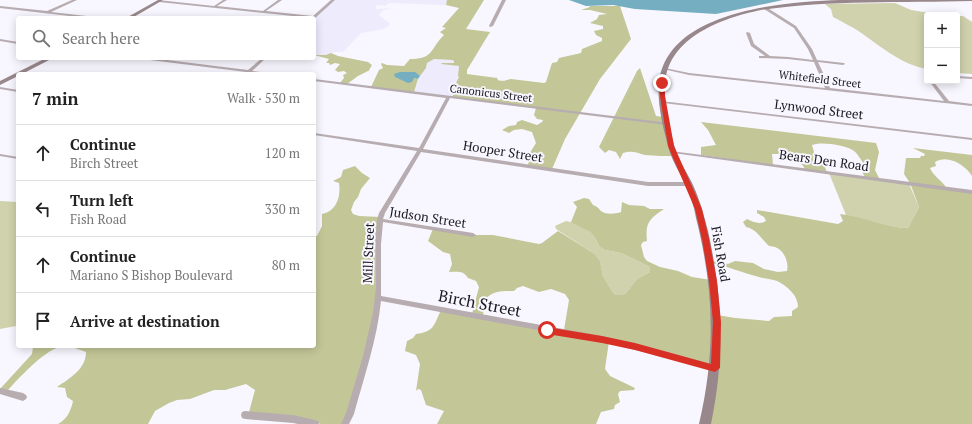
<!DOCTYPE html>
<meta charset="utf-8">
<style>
body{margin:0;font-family:"PT Serif",serif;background:#f2f2f2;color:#222}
.controls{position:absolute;right:12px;top:12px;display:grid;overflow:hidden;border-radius:4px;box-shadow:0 2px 10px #0003}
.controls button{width:36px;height:36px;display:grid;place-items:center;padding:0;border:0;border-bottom:1px solid #e0e0e0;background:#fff;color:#222;font:20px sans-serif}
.stop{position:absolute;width:12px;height:12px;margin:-9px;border:3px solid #d93025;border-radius:50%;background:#fff}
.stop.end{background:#d93025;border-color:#fff;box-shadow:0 1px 4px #0008}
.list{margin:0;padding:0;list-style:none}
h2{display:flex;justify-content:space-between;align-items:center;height:52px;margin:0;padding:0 16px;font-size:17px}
h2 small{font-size:13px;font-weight:400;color:#767676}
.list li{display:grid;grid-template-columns:26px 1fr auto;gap:12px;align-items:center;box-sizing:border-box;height:56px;padding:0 16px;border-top:1px solid #e0e0e0}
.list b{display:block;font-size:15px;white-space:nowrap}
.list p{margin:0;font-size:13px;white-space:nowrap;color:#767676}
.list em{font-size:13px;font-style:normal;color:#767676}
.icon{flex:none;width:22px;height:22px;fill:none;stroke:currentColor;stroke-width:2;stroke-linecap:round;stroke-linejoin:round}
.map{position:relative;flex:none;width:972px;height:424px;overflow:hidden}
.search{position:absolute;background:#fff;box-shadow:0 2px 10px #0003;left:16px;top:16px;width:300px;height:44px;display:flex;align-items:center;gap:10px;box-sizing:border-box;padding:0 14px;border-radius:4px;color:#767676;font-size:15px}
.panel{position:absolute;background:#fff;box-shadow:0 2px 10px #0003;left:16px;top:72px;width:300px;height:276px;border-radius:4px}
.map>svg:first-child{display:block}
.industrial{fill:#eeebfd}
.green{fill:#cfd2ac}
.forest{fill:#c3c797;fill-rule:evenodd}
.water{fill:#76aec1}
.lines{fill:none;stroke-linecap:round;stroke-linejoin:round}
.minor{fill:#b7acaf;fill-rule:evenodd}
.secondary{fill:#98888c;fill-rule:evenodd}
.route{fill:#d93025}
.labels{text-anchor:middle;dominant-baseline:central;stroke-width:4;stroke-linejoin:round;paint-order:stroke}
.far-street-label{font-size:11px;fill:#1b1920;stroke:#f8f6fe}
.street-label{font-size:13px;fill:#1b1920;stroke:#f8f6fe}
.near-street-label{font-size:16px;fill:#1b1920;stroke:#f8f6fe}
</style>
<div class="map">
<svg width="972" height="424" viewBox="0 0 972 424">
<rect width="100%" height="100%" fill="#f8f6fe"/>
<g class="industrial">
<polygon points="333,0 447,0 446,5 389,3 385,6 377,5 375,9 393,8 383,10 379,15 388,22 390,24 388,26 384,29 361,33 343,52 334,52 326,55 314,55 314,18"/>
<polygon points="434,59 452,60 454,61 454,63 442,63 459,66 458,76 459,77 452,97 414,92 421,73 426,68 427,63"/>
</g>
<g class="green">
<path d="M895 3 911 10 943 15H927V69C902 65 880 46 860 32 851 26 842 22 833 17L831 9 825 4Z"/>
<polygon points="957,16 963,16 972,22 972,74 957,73"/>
<path d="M829 173 909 184 919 207 908 228C887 228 867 218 846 215Z"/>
<polygon points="0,201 18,202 18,324 16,326 0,329"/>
<polygon points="566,221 575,223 590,232 595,238 599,246 605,250 621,253 650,267 650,272 637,279 626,293 621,295 616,295 612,291 603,276 600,261 595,254 556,229 555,226"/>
</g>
<g class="forest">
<path d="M447 0H484L466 29 490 32 467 70V74L497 78 498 80C505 82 505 80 511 79L544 83 546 82 552 63 557 62 559 58 581 53 582 49 602 41V38L596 35 594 31 603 29V26L590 23 597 19 599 15 607 14 590 10H581L590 7 589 6H620L631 39 600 79 565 139 552 169 528 165 531 151 536 143 532 132 522 129 514 130 509 133 502 130 509 126 516 125 517 122 522 120 537 125 542 122 543 120 537 119 534 115 536 108 452 97 455 91 453 89 459 77 458 76 459 66 441 64 442 63H454V61L452 60 434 59 427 63 426 68 420 76 416 75 414 78 418 79 414 92 371 87 379 70 383 68 381 64 382 63 387 65 404 66 410 59C434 59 429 50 444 35L440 32 446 28 442 27 459 8 446 5Z"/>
<polygon points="331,53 338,56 368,62 372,65 369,70 370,70 358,76 347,84 340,83 344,78 343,75 347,73 344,71 338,72 335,70 340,64 335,63 330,65 329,63 326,63 329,59 314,55 326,55"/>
<path d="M640 68 656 116 665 117 675 156C665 156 655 156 645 155 637 153 632 150 623 153L620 159 616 152 609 150 605 153 599 147 637 71Z"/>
<path d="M701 122 876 143 879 152 875 170 880 180 865 177 860 168 863 167 864 164C861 160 858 154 854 151 847 145 820 141 812 145L816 159 824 165 827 172 805 169C796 154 788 154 772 154L773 165 701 155V147L716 145 708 130Z"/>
<path d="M913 148 972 155V176C965 165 948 154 935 162L936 166 930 168C933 176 942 180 947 189L972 193V424H704L715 370 609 341 605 369 610 376 635 388 634 390 620 391 618 394 620 402 615 405 614 409 601 412 596 424H437L444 411 426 405 421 390 418 389 416 391 420 364 416 355 405 351 407 341 413 338 416 334C434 332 434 325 441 310L472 314 479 287 476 281 468 278C463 270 457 272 449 272L452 264 450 254 443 252 428 241 433 229 475 235H493L539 244 542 243 558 231 595 254 600 261 603 276 612 291 616 295H621L626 293 637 279 650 272V267L621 253 605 250 599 246 595 238 590 232 571 222 577 207 573 202 584 198 589 199 593 205C598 207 598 208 601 211 606 215 615 214 621 212L622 202 629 205 644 206 650 209H664C649 219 645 223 647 241L643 242 641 245 644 257 647 261 660 267 678 271 692 277 711 280 717 315 735 318 769 321 774 317 792 316V311L798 307C798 295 787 286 777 281 772 279 765 279 759 277 742 273 728 266 711 263L710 261 719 262 728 264 735 261 753 263 764 269 778 272 787 271C789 262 784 250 775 247 772 246 769 247 767 244 760 237 756 229 746 227L743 222 747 219C753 222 760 225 766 221L764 217 757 213V210L838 224 843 221 840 214C864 216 885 228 908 228L919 207 910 183 904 174 906 158H920L921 156H924L925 154ZM523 286 539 292 551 289 565 294 569 300 564 330 483 315C484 310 484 303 486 299 492 290 506 291 514 291L517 288Z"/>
<path d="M355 166 362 173 370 178 361 189 358 197 354 202 351 210 353 214 359 216 381 217 375 324 343 424H321L294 417 249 412 255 390 246 384 225 390H214L190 399 177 400 169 403 155 411 148 424H58C67 419 71 411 73 401L67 397 65 388 57 387C70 378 86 369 86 352 79 350 70 345 63 346 45 349 20 377 8 390L0 389 32 354 33 347 32 346H314V236H317L322 226V214C337 211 341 196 339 183L333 181 341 177 343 170Z"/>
</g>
<g class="water">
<polygon points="569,0 783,0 716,14 635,9 613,5 586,6"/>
<polygon points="400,72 415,72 420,76 418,79 414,78 412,82 408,83 395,77 394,74"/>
</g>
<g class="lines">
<g class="minor">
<polygon points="72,0 77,0 51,12 95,17 97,18 87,18 0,8 0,6 47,11"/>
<polygon points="158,0 214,6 223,0 227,0 217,6 263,11 278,0 282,0 266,11 313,16 331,0 335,0 314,19 312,18 159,2 158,2"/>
<polygon points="502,0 506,0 493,26 490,27 489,26"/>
<polygon points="764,7 766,7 796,26 812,49 817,60 844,63 845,64 843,65 818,62 830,88 944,101 929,81 933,81 949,101 972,104 972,106 689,75 663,69 665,68 689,73 825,88 814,62 788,59 759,58 759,56 765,56 751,46 746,33 747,32 750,33 754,44 770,56 788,57 813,60 808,49 794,28 764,9"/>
<polygon points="0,39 18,42 18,44 0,41"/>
<polygon points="140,58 151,58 248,70 262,58 266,58 252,71 269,73 271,74 250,73 246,74 245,73 246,72 142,59"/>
<polygon points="957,76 972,77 972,79 957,78"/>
<path d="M314 79 669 123V124L667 125 450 98 423 149 648 182H689L692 184 689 186H648L421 152 385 213 383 219 473 233 476 235 473 237 383 222 381 244V296L602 336 660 350 715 365 718 366 719 368 718 370 715 371 660 356 602 342 381 301C377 340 364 377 354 414L349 424H341L346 413 363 356 373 313 376 287V234L377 220 379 213 417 151 314 135V133L419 148 446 98 314 81Z"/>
<polygon points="0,87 18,90 18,92 0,89"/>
<polygon points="661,101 972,138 972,140 663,103 661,102"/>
<polygon points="671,151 972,190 972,194 673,153 671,152"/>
<polygon points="0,154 18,157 18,159 0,156"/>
<polygon points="0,388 23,393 26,395 27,397 26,399 23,401 0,394"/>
<polygon points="245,411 293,415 315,420 318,421 319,424 298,424 293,423 245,419 242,418 241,415 242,412"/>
</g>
<g class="secondary">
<polygon points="158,0 163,0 132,18 126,18"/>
<path d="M840 0H972V1C902 3 829 0 761 10 722 18 669 37 665 83 664 94 666 106 668 117 670 128 672 140 676 151 680 163 688 174 693 185 700 200 704 216 708 231 723 299 725 356 711 424H699C716 352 714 289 696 218 694 206 690 194 685 183 678 170 670 157 667 142 662 124 657 101 659 82 668 10 784 2 840 0Z"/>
<polygon points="46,58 53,58 22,74 18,74 18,76 0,85 0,81"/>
</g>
</g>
<polygon class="route" points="662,82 665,83 665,96 674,146 702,209 709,239 717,281 721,322 720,368 715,372 635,350 602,343 547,334 543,330 547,327 602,336 635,343 711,364 713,322 709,281 702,239 695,209 668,146 660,96 660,83"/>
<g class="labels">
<g class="far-street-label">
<text transform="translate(820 79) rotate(7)">Whitefield Street</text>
<text transform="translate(491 93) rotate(7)">Canonicus Street</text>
</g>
<g class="street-label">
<text transform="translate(819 109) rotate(7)">Lynwood Street</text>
<text transform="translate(503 151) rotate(9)">Hooper Street</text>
<text transform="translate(824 160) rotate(8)">Bears Den Road</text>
<text transform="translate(428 217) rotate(9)">Judson Street</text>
<text transform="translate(368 253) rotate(-88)">Mill Street</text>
<text transform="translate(721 254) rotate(80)">Fish Road</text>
</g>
<g class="near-street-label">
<text transform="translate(480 303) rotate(11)">Birch Street</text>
</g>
</g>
</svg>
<div class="controls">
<button>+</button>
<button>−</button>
</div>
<div class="stop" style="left:547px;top:330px"></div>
<div class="stop end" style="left:662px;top:83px"></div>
<div class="search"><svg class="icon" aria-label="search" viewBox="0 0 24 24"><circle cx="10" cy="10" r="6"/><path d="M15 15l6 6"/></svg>Search here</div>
<section class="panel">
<h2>7 min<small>Walk · 530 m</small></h2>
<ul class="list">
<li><svg class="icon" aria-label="ahead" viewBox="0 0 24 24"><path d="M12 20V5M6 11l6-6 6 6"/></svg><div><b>Continue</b><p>Birch Street</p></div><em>120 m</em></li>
<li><svg class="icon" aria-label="left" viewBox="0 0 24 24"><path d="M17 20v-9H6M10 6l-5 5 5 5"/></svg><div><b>Turn left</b><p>Fish Road</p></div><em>330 m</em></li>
<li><svg class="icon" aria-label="ahead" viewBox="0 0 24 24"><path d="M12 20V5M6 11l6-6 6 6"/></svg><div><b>Continue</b><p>Mariano S Bishop Boulevard</p></div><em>80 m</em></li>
<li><svg class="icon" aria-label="arrive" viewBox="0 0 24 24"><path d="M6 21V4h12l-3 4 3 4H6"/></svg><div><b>Arrive at destination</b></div></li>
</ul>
</section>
</div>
